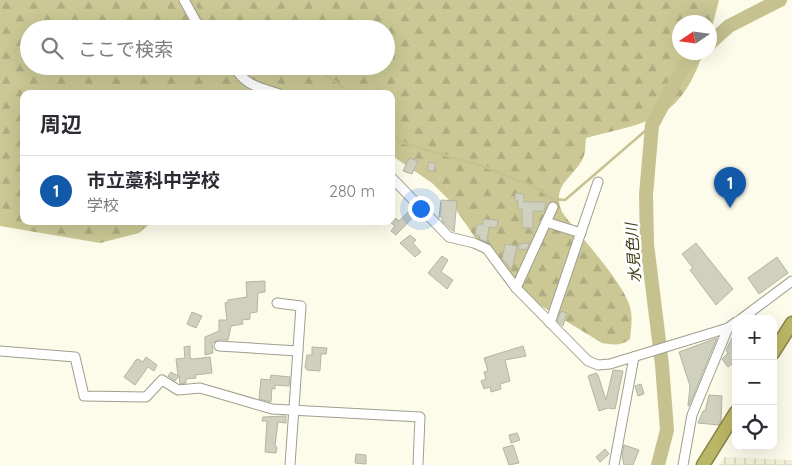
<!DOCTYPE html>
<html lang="ja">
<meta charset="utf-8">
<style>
body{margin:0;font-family:Quicksand,"Noto Sans JP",sans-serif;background:#f7f7f7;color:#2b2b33}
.controls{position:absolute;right:15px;bottom:15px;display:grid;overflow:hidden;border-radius:10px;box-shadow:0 5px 20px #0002}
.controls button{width:45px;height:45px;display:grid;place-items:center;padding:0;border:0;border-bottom:1px solid #e1e1e2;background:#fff;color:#2b2b33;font:25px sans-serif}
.compass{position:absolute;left:672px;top:15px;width:45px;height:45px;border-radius:50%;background:#fff;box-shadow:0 5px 20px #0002;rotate:257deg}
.you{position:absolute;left:420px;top:208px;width:18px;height:18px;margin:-12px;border:4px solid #fff;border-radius:50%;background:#1a73e8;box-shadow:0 0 0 8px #1a73e833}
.badge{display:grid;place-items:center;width:32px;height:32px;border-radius:50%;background:#1359a9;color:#fff;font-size:16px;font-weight:700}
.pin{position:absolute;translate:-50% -41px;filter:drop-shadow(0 1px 2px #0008)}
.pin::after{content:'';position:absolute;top:26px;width:18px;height:15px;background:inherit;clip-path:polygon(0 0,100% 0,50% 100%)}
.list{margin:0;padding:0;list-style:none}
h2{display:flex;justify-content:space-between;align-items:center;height:65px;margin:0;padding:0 20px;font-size:21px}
h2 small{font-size:16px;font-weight:400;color:#7c7c81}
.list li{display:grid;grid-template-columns:32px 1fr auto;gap:15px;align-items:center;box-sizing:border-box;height:70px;padding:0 20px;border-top:1px solid #e1e1e2}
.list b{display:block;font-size:19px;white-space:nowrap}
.list p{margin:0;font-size:16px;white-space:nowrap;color:#7c7c81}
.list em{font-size:16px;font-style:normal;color:#7c7c81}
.icon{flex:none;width:28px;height:28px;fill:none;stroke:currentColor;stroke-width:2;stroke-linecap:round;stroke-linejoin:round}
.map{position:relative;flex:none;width:792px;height:465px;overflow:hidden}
.search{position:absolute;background:#fff;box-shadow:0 5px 20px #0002;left:20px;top:20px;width:375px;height:55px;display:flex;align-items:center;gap:12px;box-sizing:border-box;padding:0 18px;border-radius:28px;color:#7c7c81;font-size:19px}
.panel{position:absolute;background:#fff;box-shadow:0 5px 20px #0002;left:20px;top:90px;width:375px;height:135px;border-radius:10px}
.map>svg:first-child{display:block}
.industrial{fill:url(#industrial-grid)}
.forest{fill:url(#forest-firs);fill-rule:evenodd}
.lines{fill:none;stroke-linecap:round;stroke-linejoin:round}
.stream{stroke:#c5c290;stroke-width:2.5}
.river{stroke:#c5c290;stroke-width:14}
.building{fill:#d0d0bf;stroke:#b4b4a3}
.minor-casing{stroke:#9f9e8f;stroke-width:11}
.highway-casing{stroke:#86834c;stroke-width:15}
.minor{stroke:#fff;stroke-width:9}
.highway{stroke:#bcb766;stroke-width:12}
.labels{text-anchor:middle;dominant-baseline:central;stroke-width:5;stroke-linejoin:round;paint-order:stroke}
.water-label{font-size:15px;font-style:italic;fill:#3e3c14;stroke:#fff}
</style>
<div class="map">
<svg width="792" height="465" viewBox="0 0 792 465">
<defs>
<pattern id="industrial-grid" width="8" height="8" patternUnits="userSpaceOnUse" patternTransform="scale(1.25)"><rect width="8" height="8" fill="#f1f0d7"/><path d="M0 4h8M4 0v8" fill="none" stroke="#ceceb8"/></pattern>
<pattern id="forest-firs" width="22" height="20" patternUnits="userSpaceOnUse" patternTransform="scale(1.25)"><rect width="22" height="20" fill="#cbc895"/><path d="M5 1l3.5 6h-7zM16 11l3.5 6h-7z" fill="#aeac80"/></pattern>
</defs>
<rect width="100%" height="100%" fill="#fdfceb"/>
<polygon class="industrial" points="724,457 792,460 792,465 719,465"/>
<path class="forest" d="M0 0H719L710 35V22H680V52L703 53C679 122 650 121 586 138 585 145 586 152 583 158 573 179 551 184 562 212 579 236 623 281 630 307 633 318 631 328 630 339 622 346 612 345 602 343L515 290 498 271 450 201 432 183 391 155V94H24V221H153L139 233 100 243 0 226ZM29 29H386V66H29Z"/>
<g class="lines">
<g class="stream">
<polyline points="191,0 208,29"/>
<polyline points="306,66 323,73 352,94"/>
<polyline points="391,133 400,142 488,168 537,188 553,199 565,200 652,125"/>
</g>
<g class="river">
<polyline points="710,43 729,26 780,0"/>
<polyline points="658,465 667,430 662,365 647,244 646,195 652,125 684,66 699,52"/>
</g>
</g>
<g class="building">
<polygon points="409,158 418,161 412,174 403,171"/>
<polygon points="429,162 436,164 433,172 427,170"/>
<polygon points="515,193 524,194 524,202 546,202 544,211 533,211 533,228 522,228 522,209 518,209 518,201 515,201"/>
<polygon points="441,200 457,201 454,232 442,221 442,217 439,217"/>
<polygon points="412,208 417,213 396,235 391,231 395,226 391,223 396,218 399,221"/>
<polygon points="483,219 498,220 497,228 489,227 487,242 479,239 480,236 475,236 476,228 478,224 483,224"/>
<polygon points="410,235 416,240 413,243 421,252 415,257 400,243"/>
<polygon points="530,243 527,249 519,250 518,244"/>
<polygon points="696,243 733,289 716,305 690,270 693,268 682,254"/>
<polygon points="505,244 517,246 512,269 502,259"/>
<polygon points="442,256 448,260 441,272 453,280 447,289 428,273"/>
<polygon points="777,257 788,273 759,294 748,278"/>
<polygon points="265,281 265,292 258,293 257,312 250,313 250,319 242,320 243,324 231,326 228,340 219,340 212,343 213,353 205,355 205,337 219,331 219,320 227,320 225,303 228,302 228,300 247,297 246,282"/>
<polygon points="561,311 567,313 563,326 557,321"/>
<polygon points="192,312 202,316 196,328 187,324"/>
<polygon points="736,330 736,361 728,367 722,359 728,353 726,350"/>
<polygon points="717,338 689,406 688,406 690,386 679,352"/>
<polygon points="190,346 190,358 193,359 210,357 212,373 195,375 196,378 186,379 186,383 180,384 179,376 175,381 168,376 171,372 178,376 176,359 185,358 184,347"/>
<polygon points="523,346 526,356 505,360 510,381 500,384 501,389 498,390 491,392 490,387 484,389 481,381 486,379 484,372 488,371 484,358"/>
<polygon points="312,347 327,348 326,354 321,354 320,371 307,370 305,367 307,355 312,355"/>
<polygon points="146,357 157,365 154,371 148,367 135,385 124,377 136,360 138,359 143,362"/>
<polygon points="613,370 623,371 615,409 608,408 599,411 588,376 596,373 598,375 606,400"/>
<polygon points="271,375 290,377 289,386 275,385 275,389 272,388 271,402 259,399 261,379 270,380"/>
<polygon points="641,384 644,394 638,396 635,386"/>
<polygon points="709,395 722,396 721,421 719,425 698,423 703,411 705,411"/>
<polygon points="286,416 286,423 278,422 275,446 277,447 276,453 265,452 267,421 262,421 263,417"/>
<polygon points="517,433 520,440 511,443 509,435"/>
<polygon points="513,445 519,463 509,465 503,448"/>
<polygon points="624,445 639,450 633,465 624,465 622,456"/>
<polygon points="605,449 609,454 600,462 596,457"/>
<polygon points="356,454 366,455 366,464 355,463"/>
</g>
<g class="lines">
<defs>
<g id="minor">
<polyline points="184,0 200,29"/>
<path d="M234 66C245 86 259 87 279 94"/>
<polyline points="391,177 449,237 474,243 487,249 516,288 588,361 598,365 610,364 728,328 736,322"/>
<polyline points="546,222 581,233"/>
<polyline points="516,288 553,207"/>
<polyline points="277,303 301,306 290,465"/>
<polyline points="741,319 792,281"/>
<polyline points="550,323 598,182"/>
<polyline points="219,346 298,351"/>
<polyline points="0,351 75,357 84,396 146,397 162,380 178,390 200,388 272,409 420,417 418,465"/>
<polyline points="614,465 634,357"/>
<polyline points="683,465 692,415 728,328"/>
</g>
<g id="highway">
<polyline points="773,353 792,323"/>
<polyline points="703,465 736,412"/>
</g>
</defs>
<use href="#minor" class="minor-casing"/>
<use href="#highway" class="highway-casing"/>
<use href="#minor" class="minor"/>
<use href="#highway" class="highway"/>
</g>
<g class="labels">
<g class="water-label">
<text transform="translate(633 253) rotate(-94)">水見色川</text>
</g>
</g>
</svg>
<div class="controls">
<button>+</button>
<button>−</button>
<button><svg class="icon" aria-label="locate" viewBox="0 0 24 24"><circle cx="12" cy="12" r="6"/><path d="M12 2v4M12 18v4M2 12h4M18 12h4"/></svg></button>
</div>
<svg class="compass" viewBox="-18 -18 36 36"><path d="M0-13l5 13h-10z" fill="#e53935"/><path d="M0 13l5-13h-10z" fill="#7c7c81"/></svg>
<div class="you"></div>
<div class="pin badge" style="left:730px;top:208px">1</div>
<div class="search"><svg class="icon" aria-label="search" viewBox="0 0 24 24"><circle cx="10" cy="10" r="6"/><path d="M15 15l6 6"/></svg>ここで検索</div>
<section class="panel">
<h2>周辺<small></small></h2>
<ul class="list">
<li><span class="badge">1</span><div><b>市立藁科中学校</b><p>学校</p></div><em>280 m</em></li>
</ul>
</section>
</div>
